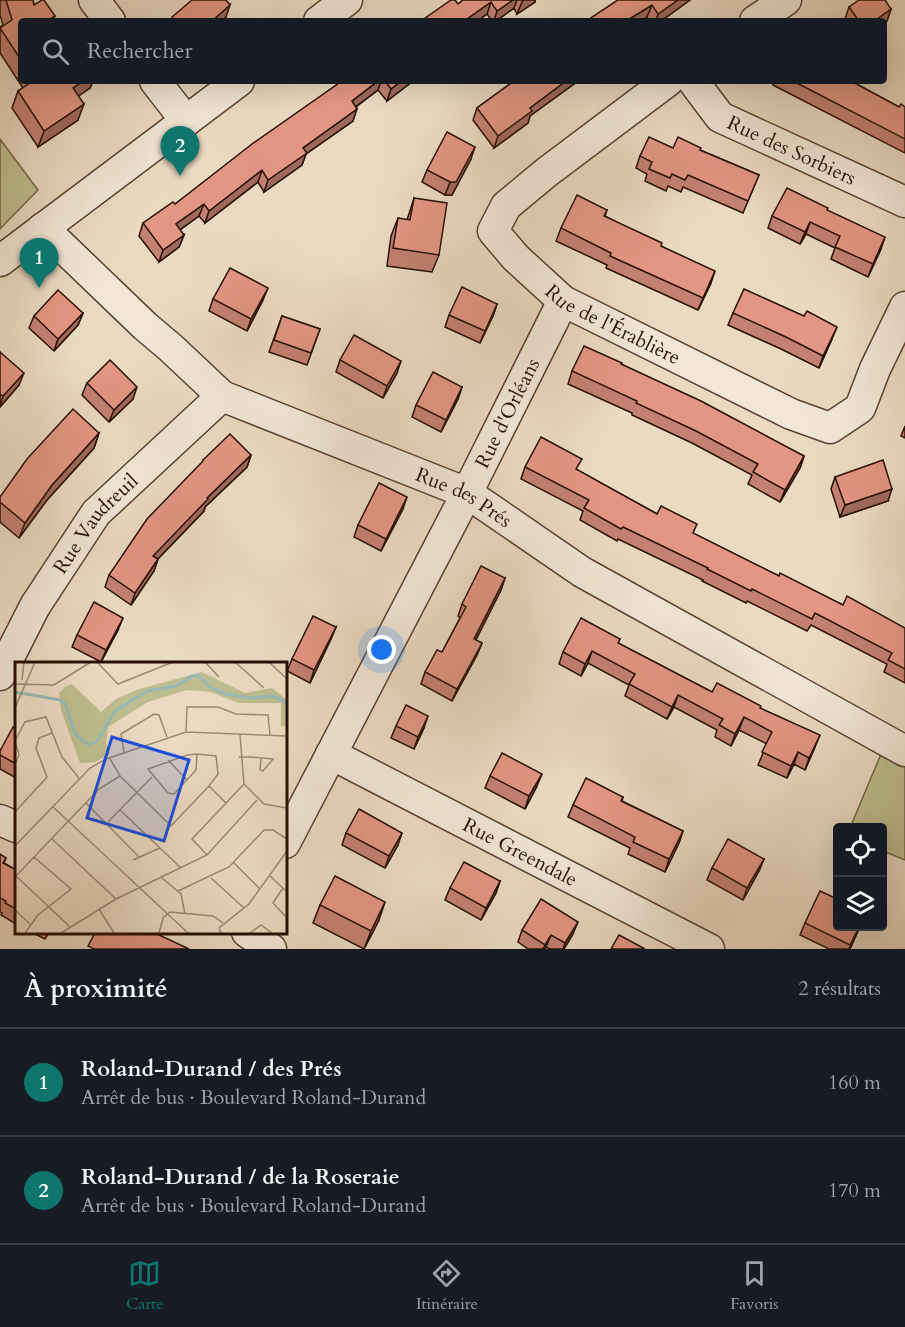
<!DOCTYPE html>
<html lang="fr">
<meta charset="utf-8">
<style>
body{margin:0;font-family:Cardo,serif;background:#242831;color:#f1f3f6}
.controls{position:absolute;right:18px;bottom:18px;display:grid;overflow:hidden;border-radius:6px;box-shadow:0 6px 24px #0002}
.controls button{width:54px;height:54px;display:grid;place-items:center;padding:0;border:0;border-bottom:2px solid #363941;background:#171b24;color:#f1f3f6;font:30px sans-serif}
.you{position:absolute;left:382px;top:650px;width:21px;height:21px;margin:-15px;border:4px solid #fff;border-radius:50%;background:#1a73e8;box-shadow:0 0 0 9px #1a73e833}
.badge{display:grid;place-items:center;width:39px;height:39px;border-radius:50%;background:#0f766e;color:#fff;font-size:20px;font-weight:700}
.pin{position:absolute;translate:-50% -50px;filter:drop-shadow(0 2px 3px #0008)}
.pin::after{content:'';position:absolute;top:32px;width:21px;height:18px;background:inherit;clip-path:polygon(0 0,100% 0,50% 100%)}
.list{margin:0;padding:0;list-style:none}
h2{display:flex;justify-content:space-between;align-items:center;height:78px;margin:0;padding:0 24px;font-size:26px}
h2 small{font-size:20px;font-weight:400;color:#9ea1a6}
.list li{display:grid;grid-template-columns:39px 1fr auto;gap:18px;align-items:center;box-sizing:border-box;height:108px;padding:0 24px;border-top:2px solid #363941}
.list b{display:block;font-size:22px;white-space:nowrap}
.list p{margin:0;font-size:20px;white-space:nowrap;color:#9ea1a6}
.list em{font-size:20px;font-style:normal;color:#9ea1a6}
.icon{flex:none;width:33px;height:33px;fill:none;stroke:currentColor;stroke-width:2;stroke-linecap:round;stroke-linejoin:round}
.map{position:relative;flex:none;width:905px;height:949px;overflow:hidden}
.search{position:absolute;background:#171b24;box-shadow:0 6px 24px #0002;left:18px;right:18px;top:18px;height:66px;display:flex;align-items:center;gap:15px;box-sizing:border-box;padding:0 21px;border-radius:6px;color:#9ea1a6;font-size:22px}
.sheet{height:294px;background:#171b24}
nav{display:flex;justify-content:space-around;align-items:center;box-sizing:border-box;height:84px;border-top:2px solid #363941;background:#171b24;font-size:16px;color:#9ea1a6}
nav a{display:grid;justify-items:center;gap:3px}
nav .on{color:#0f766e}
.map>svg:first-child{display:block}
.green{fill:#bebd8f;stroke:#736648;stroke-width:1.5}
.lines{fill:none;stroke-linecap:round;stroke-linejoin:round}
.minor-casing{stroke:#594232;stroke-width:33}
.minor{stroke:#f2e7d7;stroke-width:30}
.wall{fill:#c38172;stroke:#280f02;stroke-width:1.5}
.shaded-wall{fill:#9f695c;stroke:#280f02;stroke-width:1.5}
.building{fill:#e39684;stroke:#280f02;stroke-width:1.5}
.labels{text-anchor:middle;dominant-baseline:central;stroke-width:5;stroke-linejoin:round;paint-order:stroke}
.street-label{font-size:20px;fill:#280f02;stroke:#f2e7d7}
.inset-river{fill:none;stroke:#98bab6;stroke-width:3}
.inset-road{fill:none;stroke:#9d8975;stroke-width:1.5}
.view{fill:#1d4ed8;fill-opacity:0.15;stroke:#1d4ed8;stroke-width:3}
.inset-edge{fill:none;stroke:#280f02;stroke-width:3}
</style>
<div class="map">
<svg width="905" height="949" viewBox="0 0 905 949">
<rect width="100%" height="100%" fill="#ebdac2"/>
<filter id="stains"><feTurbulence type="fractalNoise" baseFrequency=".00333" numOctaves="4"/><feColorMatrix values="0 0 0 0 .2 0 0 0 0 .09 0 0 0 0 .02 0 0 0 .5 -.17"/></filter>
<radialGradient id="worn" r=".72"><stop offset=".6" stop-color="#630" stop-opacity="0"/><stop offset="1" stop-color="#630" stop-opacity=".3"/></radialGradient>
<g class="green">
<polygon points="0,139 38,190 0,229"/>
<polygon points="881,754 905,766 905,860 883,851 882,828 850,828"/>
</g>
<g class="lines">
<defs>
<g id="minor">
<polyline points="94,0 110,21"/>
<polyline points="319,21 347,0"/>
<polyline points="755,21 786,0"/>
<polyline points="155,81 186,121"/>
<path id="s1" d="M668 81 547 172 506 206 493 231 516 258 563 301 791 414 830 428 860 408 875 369 905 307"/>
<path id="s2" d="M693 81 720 117 905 202"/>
<path id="s3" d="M43 228 145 326 171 348 222 396 467 493 582 572 905 751"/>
<polyline points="0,261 239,81"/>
<path id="s4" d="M0 675 35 606 96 513 222 396"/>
<path id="s5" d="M331 754 709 949"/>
<polyline points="0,820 16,827"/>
<path id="s6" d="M285 843 467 493 563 301"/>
<polyline points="247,932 271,949"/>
</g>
</defs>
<use href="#minor" class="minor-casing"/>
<use href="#minor" class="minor"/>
</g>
<g class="wall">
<polygon points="0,0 33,0 34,5 55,16 53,21 21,21 21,81 93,81 90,88 78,96 78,120 38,147 12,108 18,91 23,88 0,53 0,27 3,25 0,15"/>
<polygon points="463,0 535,0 535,2 517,14 514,8 496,21 492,21 487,14 477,21 421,21 458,4"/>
<polygon points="618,0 690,0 661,21 650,21 647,17 641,21 590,21 591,18"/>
<polygon points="849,7 891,9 887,21 884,23 884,21 846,21 845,19"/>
<polygon points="342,81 413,81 387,101 378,90 356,107 353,121 306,154 302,165 264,192 258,182 205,223 199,216 180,230 184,235 179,247 159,262 139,236 143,223 175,204"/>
<polygon points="514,81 578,81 530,116 528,123 494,148 473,120 477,108"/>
<polygon points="774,81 851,81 899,107 905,107 905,153 773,85"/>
<polygon points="673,148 700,150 759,175 743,213 683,187 681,192 668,186 666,191 645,181 647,174 636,168 640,156"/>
<polygon points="471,159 452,195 445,195 422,182 427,170"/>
<polygon points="414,198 439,255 432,272 387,266 391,236 398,218 407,220"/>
<polygon points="607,210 605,216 661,246 711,283 698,310 606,268 607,265 556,241 561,228"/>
<polygon points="827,211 881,249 868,277 831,259 835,248 806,234 800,244 768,228 772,216"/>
<polygon points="213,299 263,300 247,331 209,311"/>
<polygon points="497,304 493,316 480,343 445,327 449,315"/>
<polygon points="83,313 78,325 54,351 29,328 34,316"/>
<polygon points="733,313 832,339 819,368 781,349 728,325"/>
<polygon points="282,316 320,329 307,365 269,352"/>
<polygon points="0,352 19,385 0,407"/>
<polygon points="340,360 397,373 383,398 336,372"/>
<polygon points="621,364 804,456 800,468 780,502 748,484 752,475 692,443 632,415 632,413 568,384 572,371"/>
<polygon points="87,383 133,399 109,422 82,395"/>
<polygon points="462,387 458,399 441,432 412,417 416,405"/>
<polygon points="905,426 905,438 901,436"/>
<polygon points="99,433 94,448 47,500 19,538 0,522 0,497"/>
<polygon points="251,455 247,467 205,507 204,511 158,559 154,571 131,605 105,587 109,575 202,463 203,460"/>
<polygon points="525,467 577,470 694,534 779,576 843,605 905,628 905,683 884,672 887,664 811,625 807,631 747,601 746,603 702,581 703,580 618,539 617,541 580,520 583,511 521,479"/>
<polygon points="835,477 888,501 840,517 831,489"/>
<polygon points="403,509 381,551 354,537 358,525"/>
<polygon points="505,578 501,590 476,640 482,643 477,655 452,701 421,684 425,672 442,652 460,618 458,616 462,604"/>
<polygon points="336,627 331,639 310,683 287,671 292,659"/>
<polygon points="118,630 101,662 72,647 77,635"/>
<polygon points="620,639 618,643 712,692 760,708 815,747 805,770 794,764 787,778 758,765 767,744 739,730 731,746 715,737 717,730 674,707 667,719 625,696 629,685 588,663 581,676 559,664 563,652"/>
<polygon points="396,726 424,728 414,749 391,738"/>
<polygon points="16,729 16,778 0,769 0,751"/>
<polygon points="490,776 537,786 525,809 485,788"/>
<polygon points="623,797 622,801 683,831 679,843 665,872 628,854 630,848 568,817 573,805"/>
<polygon points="346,833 398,845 385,868 342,845"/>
<polygon points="0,854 6,858 4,863 16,870 16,924 1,915 2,913 0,912"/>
<polygon points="764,859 759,871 743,900 707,880 712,868"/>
<polygon points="500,881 496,893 481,920 445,900 450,888"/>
<polygon points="320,905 379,920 364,949 313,923"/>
<polygon points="805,923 837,927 858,931 850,949 829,949 800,935"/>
<polygon points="522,930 573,934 564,949 550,949 546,947 545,949 528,949 518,942"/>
<polygon points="33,933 49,933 45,939"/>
</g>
<g class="shaded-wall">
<polygon points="513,0 517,0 514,8 496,21 494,21 497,11"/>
<polygon points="524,0 535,0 535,2 517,14 522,2"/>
<polygon points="678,0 690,0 661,21 656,21 658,14"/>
<polygon points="491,2 487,14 477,21 464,21"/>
<polygon points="230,5 226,17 221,21 212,21"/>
<polygon points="652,5 647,17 641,21 626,21"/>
<polygon points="891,9 887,21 884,23 884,21 874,21"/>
<polygon points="83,81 93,81 90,88 67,104 73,88"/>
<polygon points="378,81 381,81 378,90 347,113 352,101"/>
<polygon points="401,81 413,81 387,101 391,89"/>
<polygon points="566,81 578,81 530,116 528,123 494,148 498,136 530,108"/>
<polygon points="84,104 78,120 38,147 44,131"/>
<polygon points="357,109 353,121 306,154 302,165 264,192 268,180 303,148"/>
<polygon points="475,147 471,159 452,195 445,195 450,182"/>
<polygon points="262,170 258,182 205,223 209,211"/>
<polygon points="204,204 199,216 171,236 176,224"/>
<polygon points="810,222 806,234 800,244 805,232"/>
<polygon points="184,235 179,247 159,262 163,250"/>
<polygon points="885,237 881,249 868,277 873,264"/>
<polygon points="715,271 711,283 698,310 703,298"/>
<polygon points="268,288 263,300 247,331 251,319"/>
<polygon points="497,304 493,316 480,343 485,331"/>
<polygon points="83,313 78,325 54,351 58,339"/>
<polygon points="837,327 832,339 819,368 823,356"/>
<polygon points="401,361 397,373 383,398 387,386"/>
<polygon points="24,373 19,385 0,407 3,396"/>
<polygon points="137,387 133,399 109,422 114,410"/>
<polygon points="462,387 458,399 441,432 446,420"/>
<polygon points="99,433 94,448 47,500 19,538 25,523 52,485"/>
<polygon points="251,455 247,467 205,507 204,511 149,568 153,556 207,498"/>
<polygon points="804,456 800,468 780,502 785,490"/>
<polygon points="892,489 888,501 840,517 845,505"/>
<polygon points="407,497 403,509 381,551 386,539"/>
<polygon points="158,559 154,571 131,605 135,593"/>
<polygon points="505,578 501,590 470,651 474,639"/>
<polygon points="123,618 118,630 101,662 106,650"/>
<polygon points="336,627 331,639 310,683 314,670"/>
<polygon points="482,643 477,655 452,701 457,689"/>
<polygon points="592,651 588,663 581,676 585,664"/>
<polygon points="678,695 674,707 667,719 672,707"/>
<polygon points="428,716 424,728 414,749 418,737"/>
<polygon points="744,717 739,730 731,746 735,734"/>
<polygon points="820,735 815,747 805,770 809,758"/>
<polygon points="798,752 794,764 787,778 791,766"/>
<polygon points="542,774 537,786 525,809 529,796"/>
<polygon points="683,831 679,843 665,872 669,859"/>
<polygon points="402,833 398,845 385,868 389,856"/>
<polygon points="764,859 759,871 743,900 747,888"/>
<polygon points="500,881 496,893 481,920 486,908"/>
<polygon points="385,902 379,920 364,949 371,931"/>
<polygon points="578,922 573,934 564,949 563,949 565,943"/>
<polygon points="859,927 860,927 858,931 850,949 849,949"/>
<polygon points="551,935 546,947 545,949 543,949"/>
</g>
<g class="building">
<polygon points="6,0 33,0 34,5 42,0 44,0 55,16 47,21 21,21 21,60 0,28 12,20"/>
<polygon points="192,0 226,0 230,5 212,21 175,21 172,17"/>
<polygon points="451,0 455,0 458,4 463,0 513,0 497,11 491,2 464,21 421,21"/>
<polygon points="618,0 678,0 658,14 652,5 626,21 593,21 591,18"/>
<polygon points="859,0 885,0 891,9 874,21 859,21 849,7"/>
<polygon points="33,81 83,81 73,88 84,104 44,131 18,91"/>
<polygon points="342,81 378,81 352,101 357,109 303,148 307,153 268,180 262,170 209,211 204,204 176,224 184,235 163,250 143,223 173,202 175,204 252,144"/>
<polygon points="385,81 401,81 391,89"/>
<polygon points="514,81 566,81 530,108 532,111 498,136 477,108"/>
<polygon points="793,81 851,81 899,107 901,104 905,107 905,139"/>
<polygon points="447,132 475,147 456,182 450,182 427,170"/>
<polygon points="649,137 673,148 678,137 701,148 700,150 759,175 748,201 688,175 685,180 672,174 670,178 649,169 652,162 640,156"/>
<polygon points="787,188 828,208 827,210 885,237 873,264 835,247 840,236 810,222 805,232 772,216"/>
<polygon points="577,195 607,210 604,216 662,243 661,246 715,271 703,298 610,256 611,253 561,228"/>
<polygon points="414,198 447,203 439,255 393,248 398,218 410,220"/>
<polygon points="230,268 268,288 251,319 213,299"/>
<polygon points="462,287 497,304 485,331 449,315"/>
<polygon points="744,289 804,316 807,311 837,327 823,356 786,337 733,313"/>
<polygon points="58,290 83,313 58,339 34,316"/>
<polygon points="282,316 320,329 311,353 274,340"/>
<polygon points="354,335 401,361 387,386 340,360"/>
<polygon points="584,346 622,363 621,364 701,401 804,456 785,490 753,472 758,464 696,431 636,403 637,401 572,371"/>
<polygon points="0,352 24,373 3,396 0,394"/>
<polygon points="110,360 137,387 114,410 87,383"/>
<polygon points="433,372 462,387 446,420 416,405"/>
<polygon points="73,409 99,433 52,485 25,523 0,502 0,497 27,459"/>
<polygon points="230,434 251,455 207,498 208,499 153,556 158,559 135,593 109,575 147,519 203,461 203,460"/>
<polygon points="541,437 582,459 576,469 657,514 661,506 697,524 693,533 779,576 780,573 843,605 847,596 905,628 905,669 888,660 892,653 815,613 812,619 752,589 751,591 707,569 708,568 623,527 621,529 584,508 589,500 525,467"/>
<polygon points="883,460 892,489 845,505 835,477"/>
<polygon points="379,483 407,497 386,539 358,525"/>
<polygon points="481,566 505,578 474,639 482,643 457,689 425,672 437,650 442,652 466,607 462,604"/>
<polygon points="94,602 123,618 106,650 77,635"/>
<polygon points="313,616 336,627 314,670 292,659"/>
<polygon points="581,618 620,639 618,643 712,692 717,683 761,706 760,708 820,735 809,758 798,752 791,766 762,752 772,732 744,717 735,734 719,725 723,719 678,695 672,707 629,684 635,674 592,651 585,664 563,652"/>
<polygon points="406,705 428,716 418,737 396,726"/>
<polygon points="13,727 16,729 16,764 0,755 0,751"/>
<polygon points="502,753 542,774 529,796 490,776"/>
<polygon points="586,778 623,797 621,801 683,831 669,859 633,842 635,837 573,805"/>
<polygon points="359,809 402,833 389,856 346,833"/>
<polygon points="728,839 764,859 747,888 712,868"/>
<polygon points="0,854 6,858 3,863 16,870 16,909 5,903 6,901 0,898"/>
<polygon points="464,862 500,881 486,908 450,888"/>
<polygon points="335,876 385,902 371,931 320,905"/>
<polygon points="820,891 837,899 837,927 859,927 850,945 805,923"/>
<polygon points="541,899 578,922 565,943 551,935 545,945 522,930"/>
<polygon points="95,933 155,933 189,949 94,949 88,946"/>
<polygon points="619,935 645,949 611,949"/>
</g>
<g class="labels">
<g class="street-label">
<text stroke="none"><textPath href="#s2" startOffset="124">Rue des Sorbiers</textPath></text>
<text stroke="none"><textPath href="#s1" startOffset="387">Rue de l'Érablière</textPath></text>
<text stroke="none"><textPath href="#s6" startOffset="484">Rue d'Orléans</textPath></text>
<text stroke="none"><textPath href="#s3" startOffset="508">Rue des Prés</textPath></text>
<text stroke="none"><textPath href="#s4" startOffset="180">Rue Vaudreuil</textPath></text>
<text stroke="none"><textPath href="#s5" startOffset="213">Rue Greendale</textPath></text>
</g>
</g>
<g transform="translate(15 662)">
<rect width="272" height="272" fill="#ebdac2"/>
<path d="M187 10 230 31 257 26 271 37V64H266V41H223L196 30 172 28 133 40 93 65 91 82 95 92 80 100 65 101 46 48 44 31 50 25 57 22 86 50 101 37 124 27Z" fill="#bebd8f"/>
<path class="inset-river" d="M0 30 45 38 51 43 60 72 74 83 82 79 100 49 119 37 133 29 161 24 177 14 183 13 195 25 211 32 235 36 257 34 268 38 272 45"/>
<path class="inset-road" d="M82 0 103 22 158 0M190 0 204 15M220 0 249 26M254 0 272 17M7 18 9 0M0 22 39 23 76 0M0 46 20 0M171 70 172 45H203L221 52 253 53 255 73M225 73 229 122 249 142 272 146M109 90 106 72 139 52 144 53 152 75M182 92 181 108 159 132 153 131 133 107 172 93 182 92 201 94 203 112 194 124M94 95 105 114 156 164 194 124 211 141M224 95H236L258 97 248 109 245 108 246 96M153 98 172 118M0 102 4 93 0 79 10 60 31 55 47 95 64 116M71 141 124 195M37 144 173 271M105 148 166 206M0 150 32 115 21 86 24 76 37 71M93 160 137 115M37 177 101 237M0 184 75 106 91 97 171 70 272 74M192 193 177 177 229 122M118 198 145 186M219 201 245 227M254 213 272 230M1 214 55 265M0 215 84 127 105 114M147 216 166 232 170 252M196 216 229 246M268 226 258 241 272 256M163 229 214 205 249 168H258L272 177M84 247 99 271M0 248 15 262M10 271 23 253 56 227 19 195M46 271 101 237 192 193 242 138M144 271 148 256 155 250 198 254 208 261M206 271 204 266 234 242 272 189M235 271 246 263 257 271"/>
<path class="view" d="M97 75 174 98 149 179 72 156Z"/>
<rect width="272" height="272" class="inset-edge"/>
</g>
<rect width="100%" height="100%" filter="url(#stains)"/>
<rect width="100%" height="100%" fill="url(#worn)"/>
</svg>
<div class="controls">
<button><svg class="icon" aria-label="locate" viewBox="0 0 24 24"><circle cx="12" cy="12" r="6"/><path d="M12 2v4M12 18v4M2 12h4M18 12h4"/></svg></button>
<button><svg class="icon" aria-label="layers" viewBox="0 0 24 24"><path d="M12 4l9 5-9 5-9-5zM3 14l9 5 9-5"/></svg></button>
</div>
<div class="you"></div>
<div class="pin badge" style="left:39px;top:288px">1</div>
<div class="pin badge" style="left:180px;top:176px">2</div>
<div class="search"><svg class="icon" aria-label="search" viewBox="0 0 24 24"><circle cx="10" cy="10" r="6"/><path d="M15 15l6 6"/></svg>Rechercher</div>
</div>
<section class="sheet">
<h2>À proximité<small>2 résultats</small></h2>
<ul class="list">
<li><span class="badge">1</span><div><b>Roland-Durand / des Prés</b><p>Arrêt de bus · Boulevard Roland-Durand</p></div><em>160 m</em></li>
<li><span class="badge">2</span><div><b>Roland-Durand / de la Roseraie</b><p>Arrêt de bus · Boulevard Roland-Durand</p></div><em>170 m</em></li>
</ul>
</section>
<nav>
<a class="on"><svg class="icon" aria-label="map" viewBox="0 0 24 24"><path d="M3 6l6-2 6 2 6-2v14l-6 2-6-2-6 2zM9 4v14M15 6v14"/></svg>Carte</a>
<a><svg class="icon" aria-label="directions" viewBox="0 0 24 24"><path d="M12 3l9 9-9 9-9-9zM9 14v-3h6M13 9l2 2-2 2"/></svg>Itinéraire</a>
<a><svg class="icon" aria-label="saved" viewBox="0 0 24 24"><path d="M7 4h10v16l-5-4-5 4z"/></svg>Favoris</a>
</nav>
